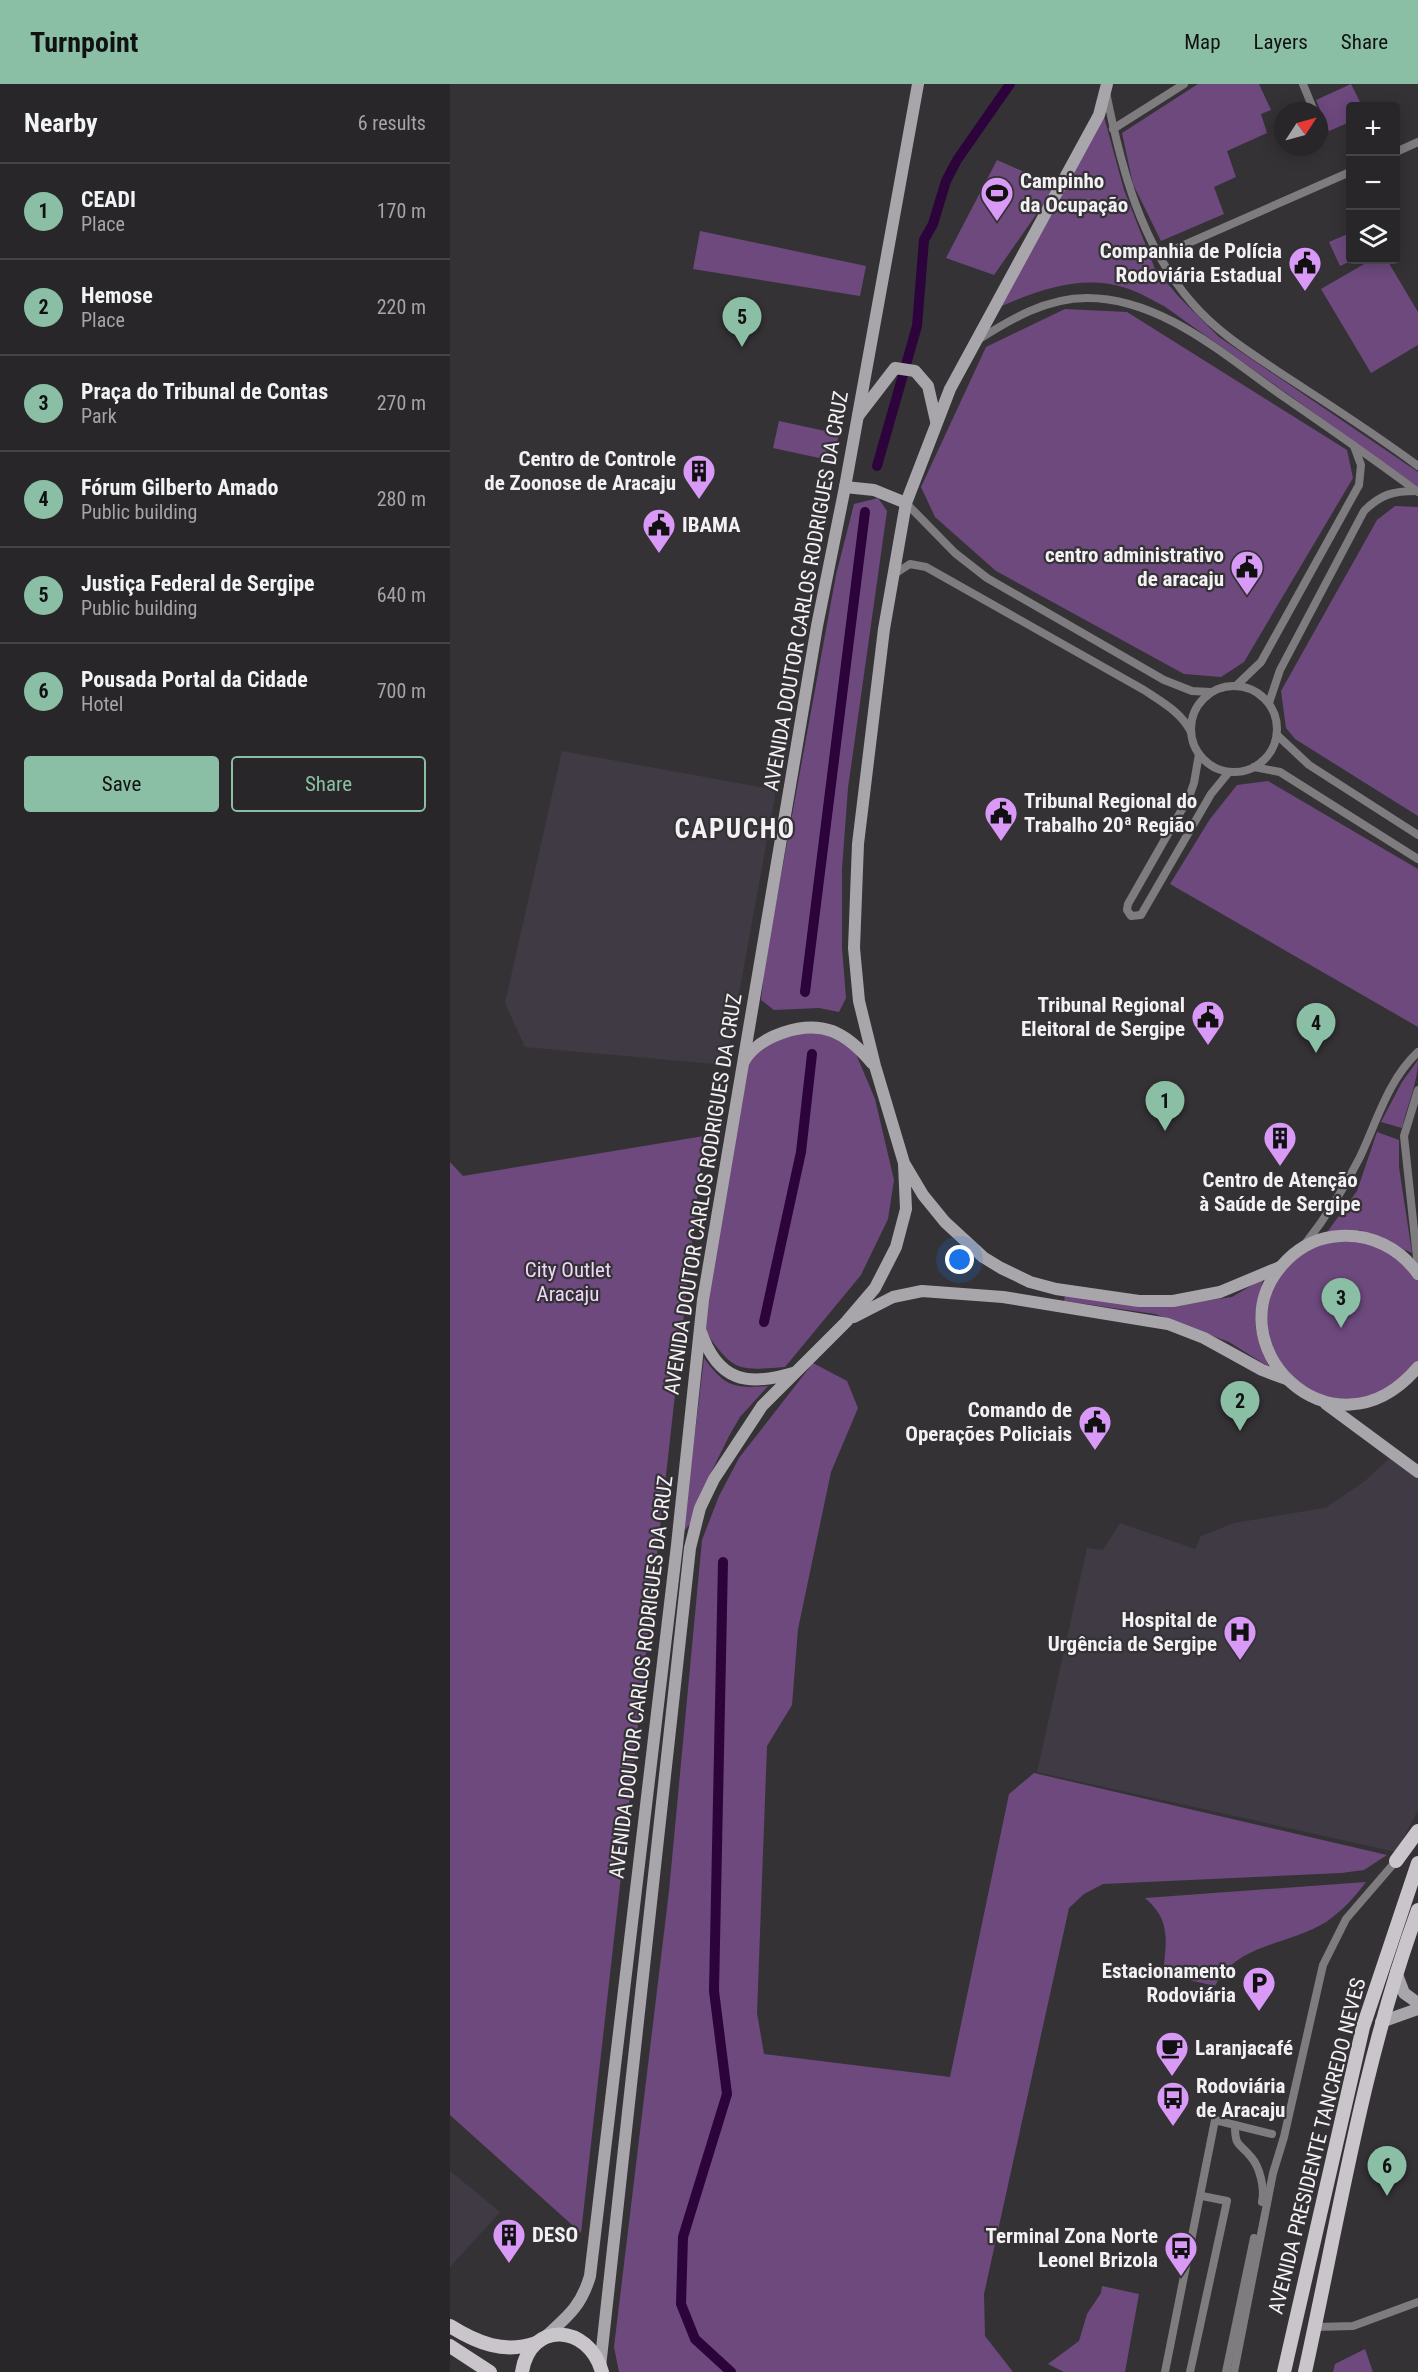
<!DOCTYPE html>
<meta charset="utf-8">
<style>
body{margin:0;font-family:"Roboto Condensed",sans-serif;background:#343234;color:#f1f3f6}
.controls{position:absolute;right:18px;top:18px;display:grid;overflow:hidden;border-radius:6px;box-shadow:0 3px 15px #0003}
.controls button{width:54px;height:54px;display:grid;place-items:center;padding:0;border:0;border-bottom:2px solid #444345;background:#282628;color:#f1f3f6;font:30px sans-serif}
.compass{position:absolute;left:824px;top:18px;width:54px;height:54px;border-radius:50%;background:#282628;box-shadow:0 3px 15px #0003;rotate:54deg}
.you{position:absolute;left:510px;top:1176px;width:21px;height:21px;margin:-15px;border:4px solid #fff;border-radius:50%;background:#1a73e8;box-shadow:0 0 0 9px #1a73e833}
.badge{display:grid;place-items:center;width:39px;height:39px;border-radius:50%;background:#8abfa5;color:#111;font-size:20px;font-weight:700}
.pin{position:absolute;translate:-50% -50px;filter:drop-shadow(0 2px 3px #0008)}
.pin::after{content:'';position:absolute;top:32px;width:21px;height:18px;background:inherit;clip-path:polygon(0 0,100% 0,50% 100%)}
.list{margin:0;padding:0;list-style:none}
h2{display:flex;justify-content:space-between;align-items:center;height:78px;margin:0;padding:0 24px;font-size:26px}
h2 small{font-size:20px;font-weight:400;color:#a5a5a8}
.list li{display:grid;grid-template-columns:39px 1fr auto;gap:18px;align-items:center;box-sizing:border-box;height:96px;padding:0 24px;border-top:2px solid #444345}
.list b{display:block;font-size:22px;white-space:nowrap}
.list p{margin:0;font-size:20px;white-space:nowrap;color:#a5a5a8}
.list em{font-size:20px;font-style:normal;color:#a5a5a8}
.actions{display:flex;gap:12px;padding:18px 24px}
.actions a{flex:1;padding:14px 0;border:2px solid #8abfa5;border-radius:6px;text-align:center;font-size:21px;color:#8abfa5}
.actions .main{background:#8abfa5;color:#111}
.icon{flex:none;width:33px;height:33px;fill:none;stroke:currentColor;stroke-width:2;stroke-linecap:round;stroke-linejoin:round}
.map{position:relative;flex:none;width:968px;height:2288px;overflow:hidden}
header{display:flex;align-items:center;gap:36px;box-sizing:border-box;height:84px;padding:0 30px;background:#8abfa5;color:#111}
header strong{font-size:28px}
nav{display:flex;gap:33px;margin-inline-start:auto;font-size:21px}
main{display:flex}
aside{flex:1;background:#282628}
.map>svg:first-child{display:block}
.built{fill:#403a44}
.green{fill:#6d497e}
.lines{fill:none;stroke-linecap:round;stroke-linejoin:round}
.canal{stroke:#2c043b;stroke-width:10}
.street{stroke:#7e7c7f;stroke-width:8}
.secondary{stroke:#a8a6aa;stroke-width:12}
.primary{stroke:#c9c5ca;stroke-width:14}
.labels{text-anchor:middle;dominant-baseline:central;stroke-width:4.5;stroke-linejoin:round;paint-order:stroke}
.poi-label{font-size:21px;font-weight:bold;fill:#f3f1f4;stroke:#353236;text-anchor:end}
.street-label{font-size:21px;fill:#f3f1f4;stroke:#353236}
.park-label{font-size:21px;fill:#eed7fa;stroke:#353236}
.district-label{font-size:27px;font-weight:bold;letter-spacing:1.5px;fill:#f3f1f4;stroke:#353236}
</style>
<header>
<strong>Turnpoint</strong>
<nav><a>Map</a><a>Layers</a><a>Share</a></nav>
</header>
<main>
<aside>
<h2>Nearby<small>6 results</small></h2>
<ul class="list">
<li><span class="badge">1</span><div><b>CEADI</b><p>Place</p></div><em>170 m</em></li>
<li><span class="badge">2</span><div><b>Hemose</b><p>Place</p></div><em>220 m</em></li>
<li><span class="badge">3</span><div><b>Praça do Tribunal de Contas</b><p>Park</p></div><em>270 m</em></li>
<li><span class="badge">4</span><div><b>Fórum Gilberto Amado</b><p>Public building</p></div><em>280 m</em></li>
<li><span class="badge">5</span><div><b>Justiça Federal de Sergipe</b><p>Public building</p></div><em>640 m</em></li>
<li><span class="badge">6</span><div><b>Pousada Portal da Cidade</b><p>Hotel</p></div><em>700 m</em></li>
</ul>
<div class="actions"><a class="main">Save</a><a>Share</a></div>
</aside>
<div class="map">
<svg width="968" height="2288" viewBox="0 0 968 2288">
<rect width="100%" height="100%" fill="#353236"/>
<g class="built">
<polygon points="112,667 326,706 276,981 75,963 55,919"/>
<polygon points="941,1373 968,1395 968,1726 946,1768 587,1688 637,1464 653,1466 670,1439 745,1465 751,1452 784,1439 875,1424 915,1397"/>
<polygon points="0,2087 50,2128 0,2183"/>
</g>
<g class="green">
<polygon points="748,0 809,0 821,26 811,30 817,49 777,67 786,93 764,103 774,130 711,157 683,100 672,49"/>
<polygon points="901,0 912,22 900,22 900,38 879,47 866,16"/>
<path d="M653 29 674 106 705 185 729 213 769 253 968 388V403L714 222C702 216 689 208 676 204 631 189 585 207 545 225Z"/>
<polygon points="547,76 606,102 544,191 496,174"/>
<polygon points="250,147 416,182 410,212 243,185"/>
<polygon points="900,149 900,176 903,176 890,182 879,158"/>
<polygon points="921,176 937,176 968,228 968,261 921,289 871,205"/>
<polygon points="615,225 677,228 897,366 903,394 794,578 771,593 734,590 546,487 485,433 471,403 536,263"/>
<polygon points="329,337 389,350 383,377 323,364"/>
<polygon points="428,414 437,427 398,704 392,785 392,864 396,914 389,928 369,924 324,926 311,916 315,879 386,491 404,420"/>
<polygon points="945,422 968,423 968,732 845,655 836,644 831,607 927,436"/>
<polygon points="818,697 968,785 968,943 720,800 760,735 787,701"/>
<path d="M358 942 403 963 425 1015 444 1096 438 1135 411 1191 335 1283C285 1287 284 1287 254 1246L294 979 324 951Z"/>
<path d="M968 976C968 999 957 1021 952 1044L931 1038 952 998Z"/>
<polygon points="927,1048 949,1056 949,1083 962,1169 910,1146 875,1151 907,1107"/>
<polygon points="254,1052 131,2149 0,2031 0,1078 13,1092"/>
<polygon points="926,1156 968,1195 968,1283 917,1319 852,1308 819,1270 814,1219 838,1174 863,1159"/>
<path d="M814 1194C801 1236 802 1243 819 1283L779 1258 705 1230 614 1217 615 1212 726 1221 782 1213Z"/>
<path d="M254 1274C274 1302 284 1305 318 1302L290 1333 279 1352 255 1401 240 1440 233 1448Z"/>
<polygon points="363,1279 397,1297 408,1324 381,1388 348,1545 342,1621 317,1662 307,1929 314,1970 500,1993 559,1710 584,1689 937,1771 914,1786 891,1789 653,1800 634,1810 619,1824 534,2210 535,2252 563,2288 169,2288 164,2263 219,1807 252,1456 269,1412 289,1374"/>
<path d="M916 1798C904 1814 892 1827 876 1838 837 1862 787 1859 765 1902L713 1890C716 1858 722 1837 695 1814Z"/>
<polygon points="652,2202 689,2210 675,2288 614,2288 598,2280 629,2257 637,2230 651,2209"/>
<polygon points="915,2265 923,2288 883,2288 885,2280"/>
</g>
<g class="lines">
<g class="canal">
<polyline points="427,382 467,242 474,156 483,140 496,97 507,76 560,0"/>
<polyline points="355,908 415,428"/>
<polyline points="314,1238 351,1068 362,970"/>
<polyline points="273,1478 264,1907 277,2010 233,2153 231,2220 245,2255 281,2288"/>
</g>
<g class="street">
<polyline points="853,0 864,27"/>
<path d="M656 8C671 84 691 161 743 220 768 249 801 269 832 290 878 320 924 349 968 382"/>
<polyline points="869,40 871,46"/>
<polyline points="663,45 734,0"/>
<polyline points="946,68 968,58"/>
<polyline points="709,172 900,88"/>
<path d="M528 256C561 235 596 214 637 214 712 214 775 272 834 313 879 344 924 375 968 408"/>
<polyline points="456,419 505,469 537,494 714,596 742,607 760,608"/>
<path d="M443 491 460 480 476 483 694 606C712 618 731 628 741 648"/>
<polyline points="787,601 811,578 909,401 911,381 904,362"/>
<circle cx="784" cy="645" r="43"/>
<path d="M819 619 830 586 914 427C931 410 943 407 967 407"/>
<polyline points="827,651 859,681 968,751"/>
<polyline points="749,670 744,699 739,713 678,820 677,826 681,832 691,831 761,710 779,688"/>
<polyline points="804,683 830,688 968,775"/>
<polyline points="968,1006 954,1052 968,1183"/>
<path d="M855 1160C877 1132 894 1105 910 1073 927 1037 938 996 968 968"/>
<path d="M785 2041C785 2064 789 2058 801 2073 810 2083 815 2105 812 2118"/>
<polyline points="865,2243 903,2242 968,2218"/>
<polyline points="715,2288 765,2036 822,2050"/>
<polyline points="740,2288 777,2117 752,2112"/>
<polyline points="776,2288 804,2154"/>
<polyline points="784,2288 823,2089 834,2053 873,1881 896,1835 946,1777"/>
</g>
<g class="secondary">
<polyline points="657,0 649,31 500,305 456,419 434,545 408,760 404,864 409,917 425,982 454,1079 473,1111 495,1138 533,1173 551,1184 580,1198 606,1205 689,1217 723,1217 770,1208 830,1183"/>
<polyline points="408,332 445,284 465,287 478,302 486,337"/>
<polyline points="395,403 424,406 456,419"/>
<path d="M294 977C310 951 354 937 382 947 398 953 411 966 422 979"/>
<path d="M968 1190C950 1164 921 1150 890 1152 870 1153 851 1162 837 1176 757 1256 882 1385 968 1283"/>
<polyline points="404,1233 443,1213 472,1207 553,1213 718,1240 754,1254 812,1286 836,1295"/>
<path d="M251 1248C268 1297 297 1303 343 1289"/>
<polyline points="876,1320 968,1388"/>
<polyline points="946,1888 954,1909 968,1919"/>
<polyline points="931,1938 968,1925"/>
<path d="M94 2254C117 2233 131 2223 140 2192L227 1461 253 1216 367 542 395 403 468 0"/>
<polyline points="150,2283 240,1464 250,1424 264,1395 312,1322 396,1238 425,1204 446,1163 456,1125 454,1080"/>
</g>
<g class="primary">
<polyline points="946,1777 968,1747"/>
<path d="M0 2242C27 2259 54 2270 86 2259"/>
<polyline points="0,2262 40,2288"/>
<path d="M72 2288C80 2236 139 2240 152 2288"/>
<polyline points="834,2288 913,1943 968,1779"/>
<path d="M855 2288C889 2133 913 1976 968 1826"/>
</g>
</g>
<defs>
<symbol id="stadium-pin" viewBox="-11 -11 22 30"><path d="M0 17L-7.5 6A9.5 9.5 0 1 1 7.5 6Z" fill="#d99af7" stroke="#353236"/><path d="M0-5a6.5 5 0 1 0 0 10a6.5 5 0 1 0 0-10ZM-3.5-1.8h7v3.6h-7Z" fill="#111"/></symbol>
<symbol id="civic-pin" viewBox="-11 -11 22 30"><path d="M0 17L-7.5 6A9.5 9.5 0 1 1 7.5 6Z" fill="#d99af7" stroke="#353236"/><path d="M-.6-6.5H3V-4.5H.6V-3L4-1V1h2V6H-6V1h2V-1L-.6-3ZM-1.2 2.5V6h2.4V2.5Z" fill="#111"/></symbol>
<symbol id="building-pin" viewBox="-11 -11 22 30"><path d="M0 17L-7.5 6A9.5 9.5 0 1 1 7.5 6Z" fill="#d99af7" stroke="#353236"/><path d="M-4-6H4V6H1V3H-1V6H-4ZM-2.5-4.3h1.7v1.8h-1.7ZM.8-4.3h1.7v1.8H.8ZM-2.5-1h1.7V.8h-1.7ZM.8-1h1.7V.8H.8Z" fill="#111"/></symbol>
<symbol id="hospital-pin" viewBox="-11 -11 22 30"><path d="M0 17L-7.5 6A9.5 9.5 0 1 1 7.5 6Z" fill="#d99af7" stroke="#353236"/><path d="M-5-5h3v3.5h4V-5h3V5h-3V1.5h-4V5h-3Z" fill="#111"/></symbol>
<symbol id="parking-pin" viewBox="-11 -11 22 30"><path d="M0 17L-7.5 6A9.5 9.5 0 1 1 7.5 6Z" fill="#d99af7" stroke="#353236"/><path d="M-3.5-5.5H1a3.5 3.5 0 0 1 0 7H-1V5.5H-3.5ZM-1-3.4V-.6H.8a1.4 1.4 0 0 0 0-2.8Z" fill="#111"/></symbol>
<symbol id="cafe-pin" viewBox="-11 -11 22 30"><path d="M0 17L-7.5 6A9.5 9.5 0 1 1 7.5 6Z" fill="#d99af7" stroke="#353236"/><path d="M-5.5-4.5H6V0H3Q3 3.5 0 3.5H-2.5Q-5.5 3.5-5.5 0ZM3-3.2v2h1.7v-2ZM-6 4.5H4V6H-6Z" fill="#111"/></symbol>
<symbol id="bus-pin" viewBox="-11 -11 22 30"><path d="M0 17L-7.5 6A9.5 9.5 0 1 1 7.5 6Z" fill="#d99af7" stroke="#353236"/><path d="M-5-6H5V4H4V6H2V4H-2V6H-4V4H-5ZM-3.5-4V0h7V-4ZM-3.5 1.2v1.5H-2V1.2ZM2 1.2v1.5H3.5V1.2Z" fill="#111"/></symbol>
</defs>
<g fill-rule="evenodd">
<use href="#stadium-pin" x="528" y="90" width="38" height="52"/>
<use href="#civic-pin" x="836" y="160" width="38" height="52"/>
<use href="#building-pin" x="230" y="368" width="38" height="52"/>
<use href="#civic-pin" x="190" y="422" width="38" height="52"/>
<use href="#civic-pin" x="778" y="464" width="38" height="52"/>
<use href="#civic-pin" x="532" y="710" width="38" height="52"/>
<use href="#civic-pin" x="739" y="914" width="38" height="52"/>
<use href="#building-pin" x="811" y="1035" width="38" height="52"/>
<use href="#civic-pin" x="626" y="1319" width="38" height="52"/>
<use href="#hospital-pin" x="771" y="1529" width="38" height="52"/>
<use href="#parking-pin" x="790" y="1880" width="38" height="52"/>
<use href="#cafe-pin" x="703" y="1945" width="38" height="52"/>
<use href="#bus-pin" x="704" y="1995" width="38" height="52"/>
<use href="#building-pin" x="40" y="2132" width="38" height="52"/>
<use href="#bus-pin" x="712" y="2145" width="38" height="52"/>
</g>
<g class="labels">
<g class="poi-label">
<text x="570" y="97" text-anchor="start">Campinho<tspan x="570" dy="24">da Ocupação</tspan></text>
<text x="832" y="167">Companhia de Polícia<tspan x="832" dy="24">Rodoviária Estadual</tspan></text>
<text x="226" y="375">Centro de Controle<tspan x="226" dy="24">de Zoonose de Aracaju</tspan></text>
<text x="232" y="441" text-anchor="start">IBAMA</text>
<text x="774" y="471">centro administrativo<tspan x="774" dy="24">de aracaju</tspan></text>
<text x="574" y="717" text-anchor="start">Tribunal Regional do<tspan x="574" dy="24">Trabalho 20ª Região</tspan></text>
<text x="735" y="921">Tribunal Regional<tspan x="735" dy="24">Eleitoral de Sergipe</tspan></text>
<text x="830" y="1096" text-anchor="middle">Centro de Atenção<tspan x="830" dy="24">à Saúde de Sergipe</tspan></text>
<text x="622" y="1326">Comando de<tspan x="622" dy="24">Operações Policiais</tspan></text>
<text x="767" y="1536">Hospital de<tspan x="767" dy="24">Urgência de Sergipe</tspan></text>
<text x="786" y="1887">Estacionamento<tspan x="786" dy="24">Rodoviária</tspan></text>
<text x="745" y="1964" text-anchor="start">Laranjacafé</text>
<text x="746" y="2002" text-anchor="start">Rodoviária<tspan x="746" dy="24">de Aracaju</tspan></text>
<text x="82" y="2151" text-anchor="start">DESO</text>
<text x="708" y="2152">Terminal Zona Norte<tspan x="708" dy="24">Leonel Brizola</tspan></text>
</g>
<g class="street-label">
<text transform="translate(356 507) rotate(-80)">AVENIDA DOUTOR CARLOS RODRIGUES DA CRUZ</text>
<text transform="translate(253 1110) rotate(-81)">AVENIDA DOUTOR CARLOS RODRIGUES DA CRUZ</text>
<text transform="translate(191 1593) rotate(-83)">AVENIDA DOUTOR CARLOS RODRIGUES DA CRUZ</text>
<text transform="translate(867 2062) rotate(-76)">AVENIDA PRESIDENTE TANCREDO NEVES</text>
</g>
<g class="park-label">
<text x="118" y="1186">City Outlet<tspan x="118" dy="24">Aracaju</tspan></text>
</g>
<g class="district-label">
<text x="285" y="745">CAPUCHO</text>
</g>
</g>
</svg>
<div class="controls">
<button>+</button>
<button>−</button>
<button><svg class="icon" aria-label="layers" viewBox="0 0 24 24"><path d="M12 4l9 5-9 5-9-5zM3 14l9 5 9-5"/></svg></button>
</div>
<svg class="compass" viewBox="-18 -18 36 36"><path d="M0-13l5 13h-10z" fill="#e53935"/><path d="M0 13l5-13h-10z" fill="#a5a5a8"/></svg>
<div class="you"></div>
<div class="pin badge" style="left:715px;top:1047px">1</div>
<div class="pin badge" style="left:790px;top:1347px">2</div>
<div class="pin badge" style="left:891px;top:1244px">3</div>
<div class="pin badge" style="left:866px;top:969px">4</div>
<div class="pin badge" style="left:292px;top:263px">5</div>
<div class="pin badge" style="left:937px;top:2112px">6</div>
</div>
</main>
